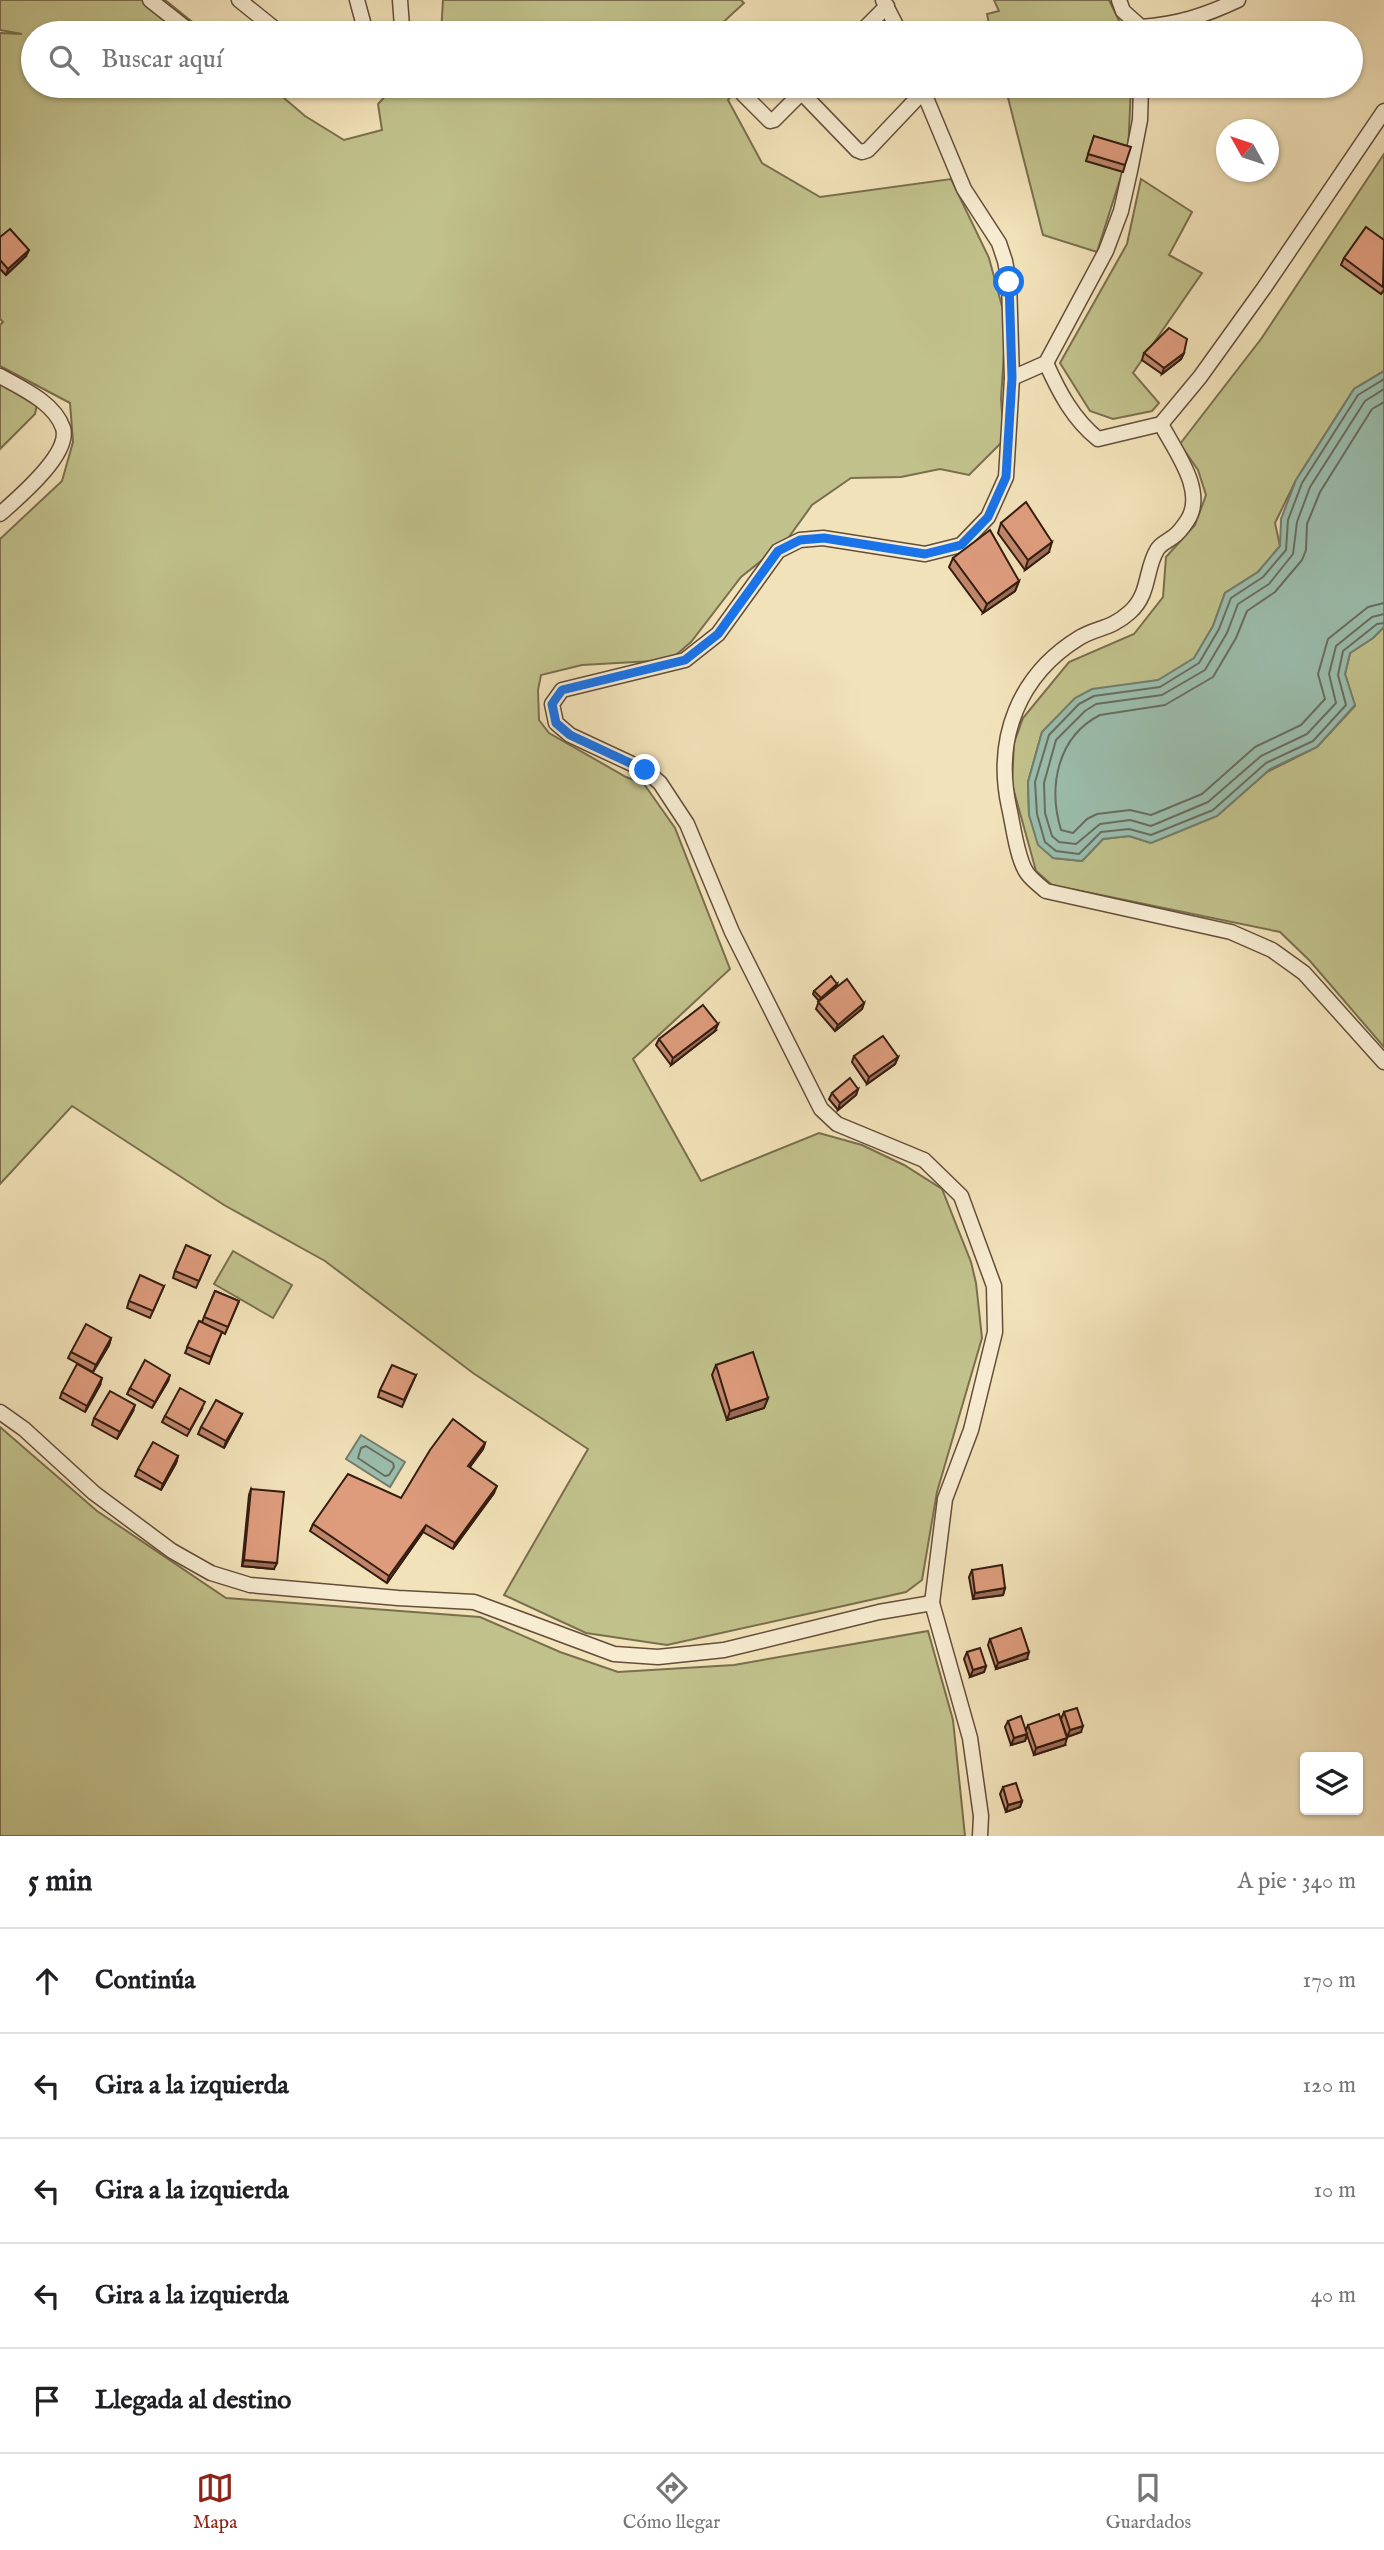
<!DOCTYPE html>
<html lang="es">
<meta charset="utf-8">
<style>
body{margin:0;font-family:"IM FELL English",serif;background:#f6f6f6;color:#202124}
.controls{position:absolute;right:21px;bottom:21px;display:grid;overflow:hidden;border-radius:7px;box-shadow:0 2px 5px #0004}
.controls button{width:63px;height:63px;display:grid;place-items:center;padding:0;border:0;border-bottom:2px solid #e0e0e0;background:#fff;color:#202124;font:35px sans-serif}
.compass{position:absolute;left:1216px;top:119px;width:63px;height:63px;border-radius:50%;background:#fff;box-shadow:0 2px 5px #0004;rotate:310deg}
.stop{position:absolute;width:21px;height:21px;margin:-16px;border:5px solid #1a73e8;border-radius:50%;background:#fff}
.stop.end{background:#1a73e8;border-color:#fff;box-shadow:0 2px 7px #0008}
.list{margin:0;padding:0;list-style:none}
h2{display:flex;justify-content:space-between;align-items:center;height:91px;margin:0;padding:0 28px;font-size:30px}
h2 small{font-size:23px;font-weight:400;color:#757577}
.list li{display:grid;grid-template-columns:46px 1fr auto;gap:21px;align-items:center;box-sizing:border-box;height:105px;padding:0 28px;border-top:2px solid #e0e0e0}
.list b{display:block;font-size:26px;white-space:nowrap}
.list em{font-size:23px;font-style:normal;color:#757577}
.icon{flex:none;width:38px;height:38px;fill:none;stroke:currentColor;stroke-width:2;stroke-linecap:round;stroke-linejoin:round}
.map{position:relative;flex:none;width:1384px;height:1836px;overflow:hidden}
.search{position:absolute;background:#fff;box-shadow:0 2px 5px #0004;left:21px;right:21px;top:21px;height:77px;display:flex;align-items:center;gap:18px;box-sizing:border-box;padding:0 24px;border-radius:38px;color:#757577;font-size:26px}
.sheet{height:616px;background:#fff}
nav{display:flex;justify-content:space-around;align-items:center;box-sizing:border-box;height:98px;border-top:2px solid #e0e0e0;background:#fff;font-size:19px;color:#757577}
nav a{display:grid;justify-items:center;gap:4px}
nav .on{color:#8f2418}
.map>svg:first-child{display:block}
.green{fill:#c1c18b;stroke:#7a6e4e;stroke-width:2}
.water{fill:#9bbeae;stroke:#727d6f;stroke-width:2}
.lines{fill:none;stroke-linecap:round;stroke-linejoin:round}
.shore{stroke:#686d5f;stroke-width:2}
.minor-casing{stroke:#644e3a;stroke-width:17}
.minor{stroke:#f7ecd2;stroke-width:14}
.wall{fill:#bf866c;stroke:#341c10;stroke-width:2}
.shaded-wall{fill:#9b6d58;stroke:#341c10;stroke-width:2}
.building{fill:#de9c7d;stroke:#341c10;stroke-width:2}
.route{stroke:#1a73e8;stroke-width:9}
</style>
<div class="map">
<svg width="1384" height="1836" viewBox="0 0 1384 1836">
<rect width="100%" height="100%" fill="#f2e2b9"/>
<filter id="stains"><feTurbulence type="fractalNoise" baseFrequency=".00286" numOctaves="4"/><feColorMatrix values="0 0 0 0 .2 0 0 0 0 .09 0 0 0 0 .02 0 0 0 .5 -.17"/></filter>
<radialGradient id="worn" r=".72"><stop offset=".6" stop-color="#630" stop-opacity="0"/><stop offset="1" stop-color="#630" stop-opacity=".3"/></radialGradient>
<g class="green">
<polygon points="0,0 165,0 206,33 33,33 33,86 270,86 305,116 344,140 382,130 378,104 390,91 441,94 442,86 739,86 728,100 762,163 820,197 951,179 989,258 1006,321 1001,399 1004,440 969,475 940,469 901,477 851,478 812,505 786,541 741,577 691,642 670,660 582,665 541,675 538,690 539,720 549,733 626,777 644,784 675,828 730,969 633,1059 701,1181 819,1133 862,1145 904,1165 942,1189 971,1262 976,1283 982,1338 937,1492 922,1580 906,1592 667,1645 586,1633 504,1595 588,1449 473,1373 325,1261 224,1205 72,1106 0,1184 0,539 62,481 73,442 70,403 0,366 0,325 3,322 0,319 0,33 22,34 0,30"/>
<polygon points="443,0 741,0 744,3 718,27 724,33 441,33"/>
<polygon points="994,0 1109,0 1125,33 991,33 987,14 999,11"/>
<polygon points="1005,86 1131,86 1128,154 1097,252 1043,235"/>
<polygon points="1384,154 1384,371 1354,389 1296,480 1275,523 1280,546 1258,572 1225,593 1213,626 1194,659 1156,687 1057,717 1042,732 1028,782 1029,815 1053,858 1082,861 1103,839 1129,836 1151,843 1217,816 1267,772 1317,747 1355,706 1345,674 1350,653 1373,638 1384,627 1384,1047 1310,961 1280,932 1052,885 1036,871 1012,784 1014,743 1023,718 1069,662 1134,634 1163,597 1166,557 1195,525 1206,495 1198,470 1180,444 1261,339"/>
<polygon points="1141,179 1192,212 1169,255 1202,273 1133,373 1159,403 1152,411 1113,419 1090,411 1060,363 1127,244"/>
<polygon points="0,382 37,404 35,414 0,449"/>
<polygon points="233,1251 292,1285 273,1318 214,1284"/>
<polygon points="0,1427 97,1511 226,1598 480,1617 560,1652 618,1672 734,1665 928,1631 953,1720 965,1836 0,1836"/>
</g>
<g class="water">
<polygon points="1384,371 1384,627 1373,638 1350,653 1345,674 1355,705 1317,747 1270,769 1217,816 1151,843 1129,836 1103,839 1082,861 1053,858 1038,845 1029,815 1028,782 1042,732 1075,698 1092,689 1158,680 1194,658 1213,626 1225,593 1258,572 1280,546 1281,519 1296,480 1354,389"/>
<polygon points="361,1435 405,1462 390,1487 346,1459"/>
</g>
<g class="lines">
<g class="shore">
<polyline points="1384,379 1358,395 1302,483 1288,520 1286,550 1263,577 1231,598 1219,629 1199,663 1160,687 1094,696 1079,704 1049,735 1035,782 1037,814 1045,842 1056,851 1079,854 1101,832 1129,829 1151,835 1213,810 1266,763 1313,741 1346,705 1338,675 1343,651 1377,624 1384,623"/>
<polyline points="1384,389 1365,401 1310,487 1297,522 1293,554 1269,584 1238,604 1227,633 1205,670 1162,695 1096,704 1085,711 1056,740 1044,783 1045,813 1052,836 1059,842 1076,844 1100,824 1130,820 1151,826 1208,802 1261,756 1307,734 1336,703 1329,674 1336,646 1372,617 1384,614"/>
<path d="M1384 402 1372 409 1320 492 1307 524 1306 550 1302 560 1275 592 1247 611 1236 638 1213 677 1165 705 1100 715C1057 737 1048 787 1061 830L1073 833 1087 819 1097 814 1130 810 1151 815 1202 794 1255 747 1301 725 1325 699 1318 674 1328 639 1368 607 1384 603"/>
<polygon points="366,1446 393,1463 394,1467 389,1475 385,1476 358,1458 361,1448"/>
</g>
<defs>
<g id="minor">
<polyline points="150,0 192,33"/>
<polyline points="239,0 280,33"/>
<polyline points="357,0 366,33"/>
<polyline points="400,0 402,27"/>
<polyline points="883,0 900,33"/>
<path d="M1119 0 1123 11 1141 27C1178 24 1204 16 1238 0"/>
<polyline points="860,33 887,6"/>
<polyline points="379,86 380,87"/>
<polyline points="921,86 964,189 999,243 1005,261 1009,282 1012,378 1006,477 988,517 961,545 925,554 823,538 800,540 778,551 718,634 685,660 562,690 552,704 556,723 570,735 645,770 660,783 687,824 732,932 821,1109 837,1124 924,1160 961,1196 994,1286 995,1332 971,1430 945,1499 932,1603 970,1738 981,1816 980,1836"/>
<polyline points="801,92 857,150 862,152 868,150 923,92"/>
<polyline points="743,94 770,121 774,120 807,87"/>
<path d="M1046 363C1059 392 1073 419 1098 439L1161 424 1200 377 1264 288 1384 111"/>
<path d="M0 376C21 388 54 402 63 428 71 454 17 499 0 514"/>
<polyline points="1012,378 1046,363 1106,251 1121,211 1130,171 1140,120 1141,86"/>
<path d="M1161 424C1175 451 1207 492 1187 521 1183 527 1179 533 1173 537 1168 541 1160 544 1157 550 1145 570 1150 594 1130 612 1110 630 1097 627 1079 638 1019 675 994 738 1009 807 1013 824 1017 859 1027 873 1032 880 1040 886 1046 891L1231 932 1272 950 1304 973 1384 1062"/>
<polyline points="0,1412 24,1429 94,1493 172,1551 211,1573 250,1585 398,1598 474,1602 614,1654 658,1657 724,1650 879,1612 932,1603"/>
</g>
</defs>
<use href="#minor" class="minor-casing"/>
<use href="#minor" class="minor"/>
</g>
<g class="wall">
<polygon points="1094,136 1125,165 1123,172 1086,161"/>
<polygon points="0,237 26,256 6,275 0,269"/>
<polygon points="1384,240 1384,290 1381,294 1341,265 1344,258"/>
<polygon points="1144,353 1184,353 1181,359 1162,374 1142,360"/>
<polygon points="1001,523 1049,552 1025,570 998,533"/>
<polygon points="953,558 1019,581 1015,591 983,613 949,567"/>
<polygon points="837,984 836,987 826,996 864,1003 862,1009 835,1031 816,1009 819,1001 813,994 814,991"/>
<polygon points="715,1031 671,1065 656,1045 659,1039"/>
<polygon points="854,1056 898,1057 895,1064 867,1084 852,1062"/>
<polygon points="858,1089 856,1095 838,1110 829,1099 832,1093"/>
<polygon points="210,1256 196,1288 173,1278 175,1271"/>
<polygon points="164,1286 150,1318 127,1308 129,1301"/>
<polygon points="215,1291 239,1301 225,1334 222,1332 209,1364 185,1353 199,1321 202,1322"/>
<polygon points="111,1338 109,1345 93,1372 68,1358 71,1352"/>
<polygon points="716,1365 768,1398 764,1408 727,1420 712,1375"/>
<polygon points="416,1375 402,1407 378,1397 380,1390"/>
<polygon points="168,1381 152,1408 127,1394 130,1388"/>
<polygon points="100,1385 85,1412 60,1398 62,1392"/>
<polygon points="202,1409 187,1436 162,1422 165,1416"/>
<polygon points="133,1411 117,1439 92,1425 94,1418"/>
<polygon points="242,1414 239,1420 224,1448 198,1434 201,1427"/>
<polygon points="485,1443 483,1449 470,1467 494,1493 453,1549 423,1532 387,1583 310,1531 313,1524 401,1498"/>
<polygon points="178,1456 176,1463 161,1490 135,1476 138,1469"/>
<polygon points="251,1489 274,1569 242,1566 249,1495"/>
<polygon points="972,1570 1005,1588 1003,1595 973,1599 969,1577"/>
<polygon points="990,1639 1027,1659 996,1669 988,1645"/>
<polygon points="967,1652 986,1666 984,1672 970,1677 964,1659"/>
<polygon points="1064,1712 1081,1732 1067,1737 1061,1719"/>
<polygon points="1008,1721 1026,1730 1028,1725 1065,1745 1034,1755 1027,1735 1025,1741 1011,1745 1005,1727"/>
<polygon points="1003,1787 1022,1801 1020,1807 1006,1812 1000,1794"/>
</g>
<g class="shaded-wall">
<polygon points="29,250 26,256 6,275 8,269"/>
<polygon points="1184,353 1181,359 1162,374 1164,368"/>
<polygon points="1052,542 1049,552 1025,570 1028,560"/>
<polygon points="1019,581 1015,591 983,613 987,604"/>
<polygon points="837,984 836,987 819,1001 821,998"/>
<polygon points="864,1003 862,1009 835,1031 838,1025"/>
<polygon points="718,1024 715,1031 671,1065 673,1058"/>
<polygon points="898,1057 895,1064 867,1084 869,1077"/>
<polygon points="858,1089 856,1095 838,1110 840,1103"/>
<polygon points="111,1338 109,1345 93,1372 96,1365"/>
<polygon points="170,1375 168,1381 152,1408 155,1402"/>
<polygon points="102,1378 100,1385 85,1412 87,1406"/>
<polygon points="768,1398 764,1408 727,1420 730,1411"/>
<polygon points="135,1405 133,1411 117,1439 120,1432"/>
<polygon points="242,1414 239,1420 224,1448 226,1441"/>
<polygon points="485,1443 483,1449 466,1472 468,1466"/>
<polygon points="178,1456 176,1463 161,1490 163,1484"/>
<polygon points="497,1486 494,1493 453,1549 455,1543"/>
<polygon points="426,1525 423,1532 387,1583 389,1576"/>
<polygon points="244,1560 277,1563 274,1569 242,1566"/>
<polygon points="1005,1588 1003,1595 973,1599 975,1593"/>
<polygon points="1029,1652 1027,1659 996,1669 998,1663"/>
<polygon points="986,1666 984,1672 970,1677 973,1670"/>
<polygon points="1083,1726 1081,1732 1067,1737 1070,1730"/>
<polygon points="1027,1734 1025,1741 1011,1745 1014,1738"/>
<polygon points="1067,1738 1065,1745 1034,1755 1036,1748"/>
<polygon points="1022,1801 1020,1807 1006,1812 1008,1805"/>
</g>
<g class="building">
<polygon points="1094,136 1131,147 1125,165 1088,154"/>
<polygon points="1366,227 1384,240 1383,287 1344,258"/>
<polygon points="10,229 29,250 8,269 0,260 0,237"/>
<polygon points="1169,328 1187,339 1184,353 1164,368 1144,353"/>
<polygon points="1026,502 1052,542 1028,560 1001,523"/>
<polygon points="990,530 1019,581 987,604 953,558"/>
<polygon points="831,976 837,984 821,998 814,991"/>
<polygon points="847,979 864,1003 838,1025 818,1002"/>
<polygon points="703,1005 718,1024 673,1058 659,1039"/>
<polygon points="883,1036 898,1057 869,1077 854,1056"/>
<polygon points="850,1078 858,1089 840,1103 832,1093"/>
<polygon points="186,1245 210,1256 199,1281 175,1271"/>
<polygon points="140,1275 164,1286 153,1311 129,1301"/>
<polygon points="215,1291 239,1301 228,1327 204,1317"/>
<polygon points="199,1321 222,1332 211,1357 187,1347"/>
<polygon points="86,1324 111,1338 96,1365 71,1352"/>
<polygon points="753,1352 768,1398 730,1411 716,1365"/>
<polygon points="145,1360 170,1375 155,1402 130,1388"/>
<polygon points="77,1364 102,1378 87,1406 62,1392"/>
<polygon points="392,1365 416,1375 404,1400 380,1390"/>
<polygon points="180,1388 205,1402 190,1430 165,1416"/>
<polygon points="110,1391 135,1405 120,1432 94,1418"/>
<polygon points="216,1400 242,1414 226,1441 201,1427"/>
<polygon points="453,1419 485,1443 468,1466 497,1486 455,1543 426,1525 389,1576 313,1524 348,1474 401,1498 430,1450"/>
<polygon points="153,1442 178,1456 163,1484 138,1469"/>
<polygon points="251,1489 284,1492 277,1563 244,1560"/>
<polygon points="1002,1565 1005,1588 975,1593 972,1570"/>
<polygon points="1021,1628 1029,1652 998,1663 990,1639"/>
<polygon points="980,1648 986,1666 973,1670 967,1652"/>
<polygon points="1077,1708 1083,1726 1070,1730 1064,1712"/>
<polygon points="1059,1714 1067,1738 1036,1748 1028,1725"/>
<polygon points="1021,1716 1027,1734 1014,1738 1008,1721"/>
<polygon points="1016,1783 1022,1801 1008,1805 1003,1787"/>
</g>
<g class="lines">
<polyline class="route" points="645,770 570,735 556,723 552,704 562,690 685,660 718,634 778,551 800,540 824,538 925,554 961,545 988,517 1006,477 1012,378 1009,282"/>
</g>
<rect width="100%" height="100%" filter="url(#stains)"/>
<rect width="100%" height="100%" fill="url(#worn)"/>
</svg>
<div class="controls">
<button><svg class="icon" aria-label="layers" viewBox="0 0 24 24"><path d="M12 4l9 5-9 5-9-5zM3 14l9 5 9-5"/></svg></button>
</div>
<svg class="compass" viewBox="-18 -18 36 36"><path d="M0-13l5 13h-10z" fill="#e53935"/><path d="M0 13l5-13h-10z" fill="#757577"/></svg>
<div class="stop" style="left:1009px;top:282px"></div>
<div class="stop end" style="left:645px;top:770px"></div>
<div class="search"><svg class="icon" aria-label="search" viewBox="0 0 24 24"><circle cx="10" cy="10" r="6"/><path d="M15 15l6 6"/></svg>Buscar aquí</div>
</div>
<section class="sheet">
<h2>5 min<small>A pie · 340 m</small></h2>
<ul class="list">
<li><svg class="icon" aria-label="ahead" viewBox="0 0 24 24"><path d="M12 20V5M6 11l6-6 6 6"/></svg><div><b>Continúa</b></div><em>170 m</em></li>
<li><svg class="icon" aria-label="left" viewBox="0 0 24 24"><path d="M17 20v-9H6M10 6l-5 5 5 5"/></svg><div><b>Gira a la izquierda</b></div><em>120 m</em></li>
<li><svg class="icon" aria-label="left" viewBox="0 0 24 24"><path d="M17 20v-9H6M10 6l-5 5 5 5"/></svg><div><b>Gira a la izquierda</b></div><em>10 m</em></li>
<li><svg class="icon" aria-label="left" viewBox="0 0 24 24"><path d="M17 20v-9H6M10 6l-5 5 5 5"/></svg><div><b>Gira a la izquierda</b></div><em>40 m</em></li>
<li><svg class="icon" aria-label="arrive" viewBox="0 0 24 24"><path d="M6 21V4h12l-3 4 3 4H6"/></svg><div><b>Llegada al destino</b></div></li>
</ul>
</section>
<nav>
<a class="on"><svg class="icon" aria-label="map" viewBox="0 0 24 24"><path d="M3 6l6-2 6 2 6-2v14l-6 2-6-2-6 2zM9 4v14M15 6v14"/></svg>Mapa</a>
<a><svg class="icon" aria-label="directions" viewBox="0 0 24 24"><path d="M12 3l9 9-9 9-9-9zM9 14v-3h6M13 9l2 2-2 2"/></svg>Cómo llegar</a>
<a><svg class="icon" aria-label="saved" viewBox="0 0 24 24"><path d="M7 4h10v16l-5-4-5 4z"/></svg>Guardados</a>
</nav>
